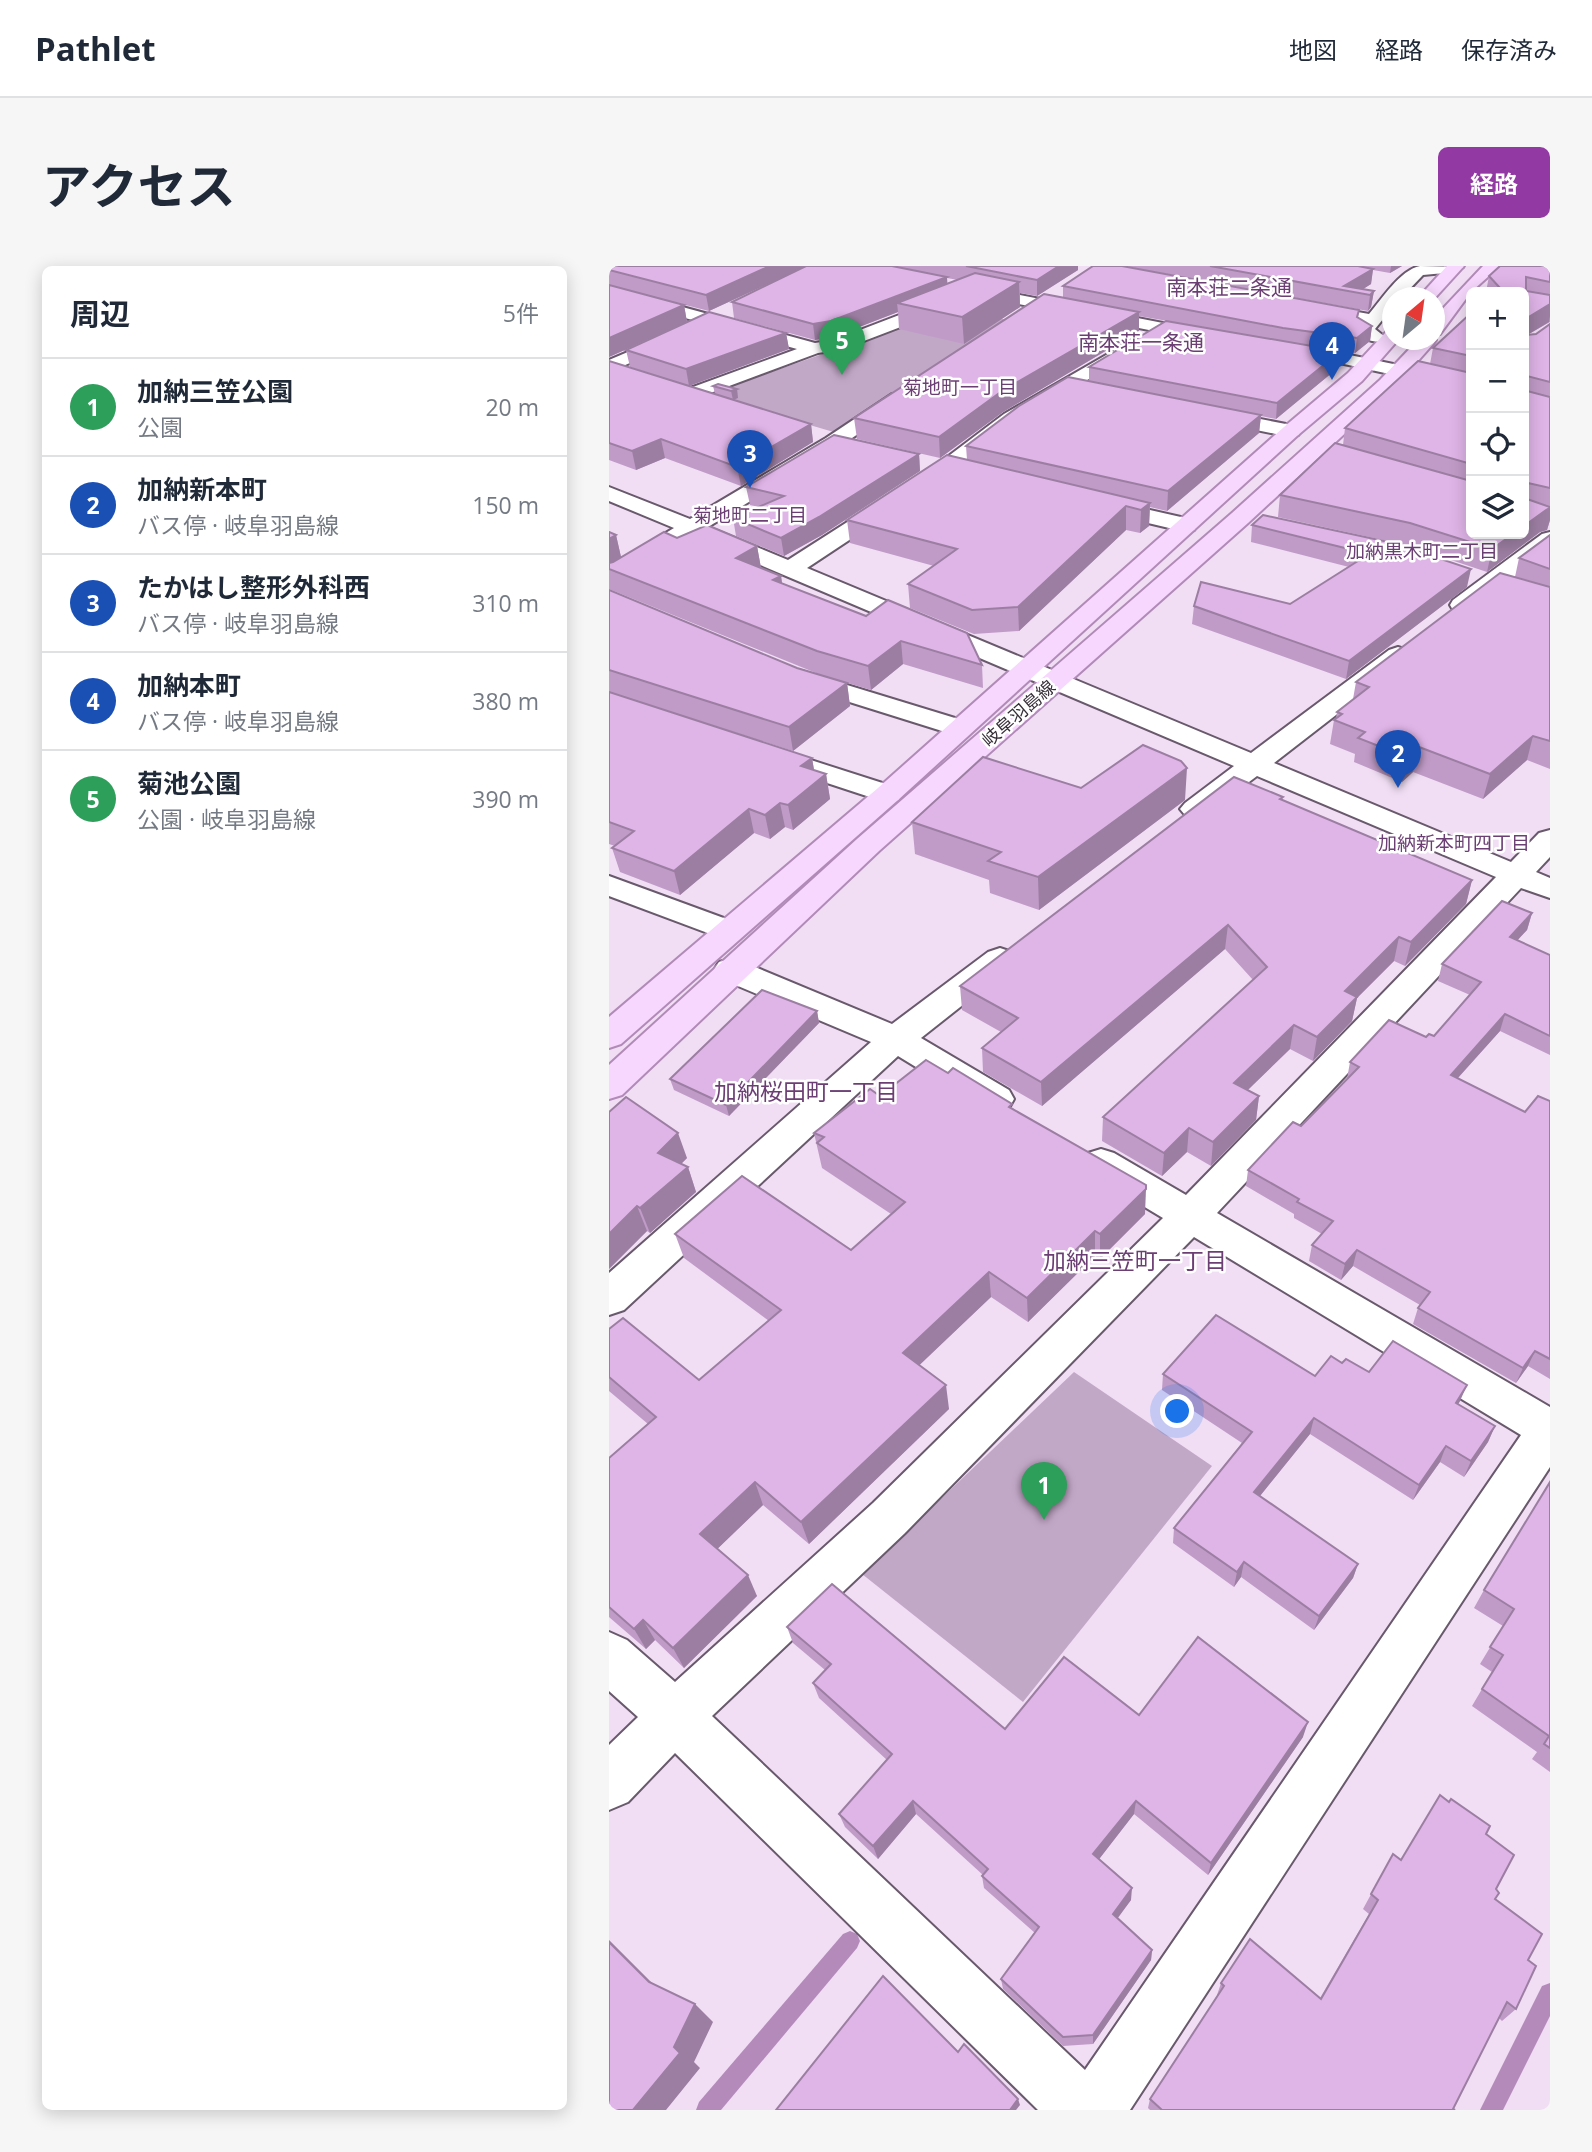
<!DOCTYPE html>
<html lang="ja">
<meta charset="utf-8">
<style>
body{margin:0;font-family:"Open Sans","Noto Sans JP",sans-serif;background:#f6f6f7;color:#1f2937}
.controls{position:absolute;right:21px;top:21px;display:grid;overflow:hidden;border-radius:10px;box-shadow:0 4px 18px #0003}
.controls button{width:63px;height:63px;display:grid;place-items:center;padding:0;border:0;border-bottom:2px solid #e0e1e3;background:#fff;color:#1f2937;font:35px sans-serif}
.compass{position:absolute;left:773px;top:21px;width:63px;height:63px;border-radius:50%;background:#fff;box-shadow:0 4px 18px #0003;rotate:29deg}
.you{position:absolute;left:569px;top:1146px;width:24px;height:24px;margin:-18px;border:5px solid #fff;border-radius:50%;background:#1a73e8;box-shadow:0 0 0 10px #1a73e833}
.badge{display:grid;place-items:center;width:46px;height:46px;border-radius:50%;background:#9339a4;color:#fff;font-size:23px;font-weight:700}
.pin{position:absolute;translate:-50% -58px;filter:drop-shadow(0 2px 4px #0008)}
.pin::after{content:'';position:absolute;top:37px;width:24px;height:21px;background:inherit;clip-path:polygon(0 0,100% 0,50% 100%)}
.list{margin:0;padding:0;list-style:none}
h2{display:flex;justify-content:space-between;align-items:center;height:91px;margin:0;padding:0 28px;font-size:30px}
h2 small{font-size:23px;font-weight:400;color:#747a83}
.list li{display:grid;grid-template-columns:46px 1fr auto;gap:21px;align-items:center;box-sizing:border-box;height:98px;padding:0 28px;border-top:2px solid #e0e1e3}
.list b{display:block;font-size:26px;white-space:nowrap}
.list p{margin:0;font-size:23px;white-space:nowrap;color:#747a83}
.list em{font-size:23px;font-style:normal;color:#747a83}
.icon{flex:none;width:38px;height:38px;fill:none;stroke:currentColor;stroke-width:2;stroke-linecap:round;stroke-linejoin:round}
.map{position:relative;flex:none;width:941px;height:1844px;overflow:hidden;border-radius:10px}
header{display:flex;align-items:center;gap:42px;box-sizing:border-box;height:98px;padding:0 35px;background:#fff;border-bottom:2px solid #e0e1e3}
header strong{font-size:33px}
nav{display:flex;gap:38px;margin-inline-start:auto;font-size:24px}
.intro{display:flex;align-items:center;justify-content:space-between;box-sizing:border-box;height:168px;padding:0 42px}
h1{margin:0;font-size:49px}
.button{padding:18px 32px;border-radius:10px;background:#9339a4;color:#fff;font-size:24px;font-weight:700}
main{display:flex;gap:42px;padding:0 42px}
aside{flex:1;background:#fff;border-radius:10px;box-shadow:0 4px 18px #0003}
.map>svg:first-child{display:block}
.green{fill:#c2a8c7}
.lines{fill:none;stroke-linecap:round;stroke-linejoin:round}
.stream{fill:#b48abb;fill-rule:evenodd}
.minor-casing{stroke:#69596c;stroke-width:4}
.major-casing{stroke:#b18bb7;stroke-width:4}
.minor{fill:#fff;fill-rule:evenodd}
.major{fill:#f7d7fd;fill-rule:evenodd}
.wall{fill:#c09bc7;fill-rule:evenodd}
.shaded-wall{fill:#9c7ea2}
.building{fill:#dfb4e7;stroke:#9c7ea2;stroke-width:2}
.labels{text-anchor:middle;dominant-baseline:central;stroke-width:5;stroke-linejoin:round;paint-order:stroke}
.far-street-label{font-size:18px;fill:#372f38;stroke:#fff}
.far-neighbourhood-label{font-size:19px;fill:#6c3f74;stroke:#fff}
.far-quarter-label{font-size:21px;fill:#6c3f74;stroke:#fff}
.neighbourhood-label{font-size:23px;fill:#6c3f74;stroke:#fff}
</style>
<header>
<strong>Pathlet</strong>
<nav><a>地図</a><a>経路</a><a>保存済み</a></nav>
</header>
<div class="intro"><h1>アクセス</h1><a class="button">経路</a></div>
<main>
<aside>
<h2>周辺<small>5件</small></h2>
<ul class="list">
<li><span class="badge" style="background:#2e9e5b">1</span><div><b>加納三笠公園</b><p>公園</p></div><em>20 m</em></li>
<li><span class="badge" style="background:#1a4fb4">2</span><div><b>加納新本町</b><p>バス停 · 岐阜羽島線</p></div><em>150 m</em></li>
<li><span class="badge" style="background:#1a4fb4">3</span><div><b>たかはし整形外科西</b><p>バス停 · 岐阜羽島線</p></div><em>310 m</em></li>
<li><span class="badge" style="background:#1a4fb4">4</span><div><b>加納本町</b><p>バス停 · 岐阜羽島線</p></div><em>380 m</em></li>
<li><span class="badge" style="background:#2e9e5b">5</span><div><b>菊池公園</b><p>公園 · 岐阜羽島線</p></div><em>390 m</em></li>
</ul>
</aside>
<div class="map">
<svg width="941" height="1844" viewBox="0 0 941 1844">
<rect width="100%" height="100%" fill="#f1def5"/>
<g class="green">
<path d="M339 43 399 54 228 167 112 133 103 127C182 99 260 72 339 43Z"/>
<polygon points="465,1106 603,1200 414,1436 253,1308"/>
</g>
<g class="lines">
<g class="stream">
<polygon points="241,1665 248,1668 251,1675 248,1682 112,1844 87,1844 90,1836 234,1668"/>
<polygon points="941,1717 941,1750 894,1844 871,1844 933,1720"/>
</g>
<defs>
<g id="minor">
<path d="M811 0 854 1 846 6 814 9 792 32H783V42L766 63 776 71 773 75C763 77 753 73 747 64L753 57 698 47 690 42 698 37 760 48C773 33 791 4 811 0Z"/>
<polygon points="360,19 600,66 609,71 600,76 354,27 352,24"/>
<polygon points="0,21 206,77 225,74 332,33 344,33 346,37 344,41 234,83 209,87 80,135 73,133 71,129 73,125 188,83 0,31"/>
<polygon points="66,66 72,67 75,71 72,75 0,106 0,94"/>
<path d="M525 73 534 78 531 82 409 156 343 206 198 302 642 487 780 384 789 381 798 384 802 389 798 394 665 497 902 596 930 567 941 564V591L927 606 941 612V632L912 622 608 947 941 1141V1201L521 1844H429L66 1487 19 1536 0 1544V1479L29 1451 0 1425V1366L18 1374 66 1416 264 1237 554 952 479 907 473 897 479 887 492 883 505 887 577 929 887 611 648 510 596 549 586 552 576 549 571 543 576 537 625 500 83 270 8 316 0 318V301L65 262 0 235V221L81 253 217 172 283 128H297L300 132 297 136 231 180 99 261 179 294 329 198 395 148ZM585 971 912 1169 476 1804 103 1450 296 1267Z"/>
<polygon points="680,81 726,86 862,114 862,126 726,96 674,90 671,86 674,82"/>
<polygon points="600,143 682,159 689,161 692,165 689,169 682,171 593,153 590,149 593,145"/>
<polygon points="488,232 585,254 588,259 585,264 577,266 480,243 477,238 480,233"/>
<polygon points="941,266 941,284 862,344 853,346 844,344 841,339 844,334 933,268"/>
<polygon points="189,404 359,456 363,462 359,468 349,470 180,417 176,412 180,407"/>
<polygon points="155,479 289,522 293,528 289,534 279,537 145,493 141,487 145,481"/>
<polygon points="0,610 131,658 136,665 131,672 120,675 0,630"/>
<polygon points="391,682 403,686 407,693 403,700 312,772 400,824 405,833 400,842 387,846 374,842 289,790 15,1044 0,1049 0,1007 262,776 110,712 105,704 110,696 122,693 134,696 283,758 379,686"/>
</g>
<g id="major">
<polygon points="838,0 855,0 825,33 809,32"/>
<polygon points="874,0 891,0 862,26 831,68 825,69 825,52"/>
<polygon points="783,65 783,74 789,74 753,115 689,169 289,534 12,778 0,782 0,751 269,522 675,161 739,107 777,66"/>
<polygon points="825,72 827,74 824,78 785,122 639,257 270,585 13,829 0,833 0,799 248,573 623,247 771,114 809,74"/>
</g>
</defs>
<use href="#minor" class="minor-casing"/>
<use href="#major" class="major-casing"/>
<use href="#minor" class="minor"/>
<use href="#major" class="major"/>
</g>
<g class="wall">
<path d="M0 0H469V4L428 30 411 27V41L355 78 290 63 289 46 224 71 206 74 125 52 123 36 182 7 100 45 49 32 75 39 78 56 0 91ZM338 12 349 14 338 18Z"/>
<polygon points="515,0 793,0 781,7 764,4 762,18 754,23 765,25 762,41 759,45"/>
<polygon points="941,0 941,56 918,69 927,68 941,58 941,254 938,264 931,266 878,306 797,279 669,251 671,229 734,179 736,162 821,98 824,82 862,47 862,268 915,26 877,26 880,10"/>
<polygon points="454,20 750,44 749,52 763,60 761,75 746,87 732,86 730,101 667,153 652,150 650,167 558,245 541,241 540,260 531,267 517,264 410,365 365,368 301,342 299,318 325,300 241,277 238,254 358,194 357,180 480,115 480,101 576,58 530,50 530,65 394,146 331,192 248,173 245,152 454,31"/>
<polygon points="177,67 180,83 80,120 106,128 104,120 128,123 129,132 125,134 202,158 204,176 132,220 56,192 27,204 0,194 0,95 74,118 21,101 17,84"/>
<polygon points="310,188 311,205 213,269 175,290 127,270 124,252 150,241 141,239 137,221"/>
<polygon points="654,249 858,321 737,413 583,358 585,340 681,338 740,301 642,276 643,259"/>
<polygon points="0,266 7,269 12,291 68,272 148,280 152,302 172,310 173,317 373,399 374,422 294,398 262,424 212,409 0,323"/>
<polygon points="941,269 941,503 918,494 874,533 804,506 793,516 745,496 746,488 721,478 725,454 727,452 728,446 744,433 747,416 906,311 910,292"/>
<polygon points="0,324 188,402 238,417 241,440 184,485 0,426 203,492 205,504 217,508 221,533 184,564 176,561 161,573 145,567 71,629 11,606 3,582 6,580 0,578"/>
<polygon points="472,522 576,534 430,644 381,627 380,614 306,588 303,556"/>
<polygon points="674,531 673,534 863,614 857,638 796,700 785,695 748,732 743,755 704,795 681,783 639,824 650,830 647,854 602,900 578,886 553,910 493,875 494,851 644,714 616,683 433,840 374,806 373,782 392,766 353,744 351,720"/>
<polygon points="923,647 918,664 908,674 941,689 941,789 891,765 849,812 916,846 941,835 941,1113 919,1100 907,1117 804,1058 809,1042 811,1039 744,1000 732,1014 700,995 703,979 713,968 685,952 685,948 637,920 639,904 692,860 738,813 741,796 817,771 825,770 861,729 829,715 833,698"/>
<polygon points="208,745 210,757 120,850 65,824 61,813"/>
<polygon points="339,807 404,842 536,948 491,993 486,990 419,1056 382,1031 310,1099 340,1143 200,1278 154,1239 108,1283 148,1330 75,1402 46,1374 37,1383 0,1351 0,1192 39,1158 0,1125 0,1063 90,1114 160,1055 75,992 66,968 242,984 282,948 213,902 205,867 271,830"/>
<polygon points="0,846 78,892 72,898 79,901 87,926 41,967 38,965 0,1003"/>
<polygon points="733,1097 851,1135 849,1138 886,1160 879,1176 855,1211 831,1196 804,1234 701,1168 651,1230 749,1298 744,1312 705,1364 632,1311 625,1321 564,1277 565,1262 633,1177 553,1124 554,1108 706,1110"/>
<polygon points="941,1216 941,1506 923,1493 928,1486 863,1440 883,1406 871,1398 894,1360 865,1342 875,1324"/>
<polygon points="178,1361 396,1463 530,1449 694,1471 599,1609 525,1548 490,1593 522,1634 508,1652 543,1684 542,1694 484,1778 454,1780 394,1723 392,1713 426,1667 375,1622 373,1610 374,1609 307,1548 269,1593 236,1561 230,1548 278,1494 210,1432 204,1417 216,1404 184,1377"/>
<polygon points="877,1568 887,1623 886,1633 919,1694 907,1743 893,1755 890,1752 844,1843 846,1844 541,1844 539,1842 541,1833 608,1730 608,1729 612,1717 711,1732 760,1648 754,1643 784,1588 792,1594"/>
</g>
<g class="shaded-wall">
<polygon points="161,0 198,0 100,45 97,29"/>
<polygon points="450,0 469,0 469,4 428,30 428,14"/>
<polygon points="782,0 793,0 781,7"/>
<polygon points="764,3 762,18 748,27 735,20"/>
<polygon points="338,11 339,27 288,37 289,46 224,71 206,74 204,58"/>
<polygon points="410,16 411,41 355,78 353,51"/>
<polygon points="765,25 762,41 759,45 761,29"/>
<polygon points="941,38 941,50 940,56 915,71 918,52"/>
<polygon points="75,39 78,56 0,91 0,72"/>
<polygon points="530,46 530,65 394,146 331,192 330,171 393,125"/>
<polygon points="763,60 761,75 746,87 748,72"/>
<polygon points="177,67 180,83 80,120 77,103"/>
<polygon points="732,85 730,101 667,153 668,137"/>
<polygon points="128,123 129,132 124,134 122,125"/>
<polygon points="652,149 650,167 558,245 559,225"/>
<polygon points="202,158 204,176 132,220 128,201"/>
<polygon points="52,173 56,192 27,204 23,185"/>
<polygon points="310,188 311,205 213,269 175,290 172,272"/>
<polygon points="541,237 540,260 531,267 532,244"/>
<polygon points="517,240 517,264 410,365 409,341"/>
<polygon points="941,242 941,254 938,264 931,266 878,306 883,283 904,268 915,268 915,260 937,244"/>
<polygon points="7,269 12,291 0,299 0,273"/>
<polygon points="148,280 152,302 127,292"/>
<polygon points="862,303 858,321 737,413 740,395"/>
<polygon points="172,310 175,332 164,314"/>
<polygon points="292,375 294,398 262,424 259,400"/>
<polygon points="238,417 241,440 184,485 180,461"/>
<polygon points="924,470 918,494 874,533 881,508"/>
<polygon points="810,481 804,506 793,516 798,491"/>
<polygon points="203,492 207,516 192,500"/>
<polygon points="578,502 576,534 430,644 429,611"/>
<polygon points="217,508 221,533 184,564 179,539"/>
<polygon points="171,537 176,561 161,573 156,549"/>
<polygon points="140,543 145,567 71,629 65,605"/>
<polygon points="863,614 857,638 796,700 802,676"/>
<polygon points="923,647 918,664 896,688 901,671"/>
<polygon points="619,659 616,683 433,840 432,816"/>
<polygon points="790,671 785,695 748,732 743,755 704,795 708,771 736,725"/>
<polygon points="208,745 210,757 120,850 117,839"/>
<polygon points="896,748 891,765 837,825 842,809"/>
<polygon points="685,759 681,783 622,840 625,817"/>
<polygon points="650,830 647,854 602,900 604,876"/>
<polygon points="580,862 578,886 553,910 555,887"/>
<polygon points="69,867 78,892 58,912 49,887"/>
<polygon points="79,901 87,926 41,967 31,942"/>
<polygon points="537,923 536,948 491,993 491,968"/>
<polygon points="28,940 38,965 0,1003 0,968"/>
<polygon points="486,965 486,990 419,1056 418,1032"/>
<polygon points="748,984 744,1000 732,1014 736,998"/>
<polygon points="380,1006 382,1031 298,1111 294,1087"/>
<polygon points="926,1085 919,1100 907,1117 914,1102"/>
<polygon points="337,1119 340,1143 200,1278 192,1256"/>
<polygon points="858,1119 851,1135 841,1153 847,1137"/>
<polygon points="705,1152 701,1168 642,1241 645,1226"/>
<polygon points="886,1160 879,1176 855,1211 862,1195"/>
<polygon points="837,1180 831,1196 804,1234 810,1219"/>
<polygon points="146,1216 154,1239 101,1290 91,1268"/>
<polygon points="635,1296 632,1311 625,1321 628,1306"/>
<polygon points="749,1298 744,1312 705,1364 710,1350"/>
<polygon points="139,1309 148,1330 75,1402 64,1382"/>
<polygon points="34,1354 46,1374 37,1383 25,1363"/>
<polygon points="699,1456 694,1471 599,1609 602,1597"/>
<polygon points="304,1535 307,1548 269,1593 264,1580"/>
<polygon points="527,1535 525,1548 484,1601 484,1588"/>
<polygon points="523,1622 522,1634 503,1660 504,1648"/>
<polygon points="0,1674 60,1734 40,1716 0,1676"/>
<polygon points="543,1684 542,1694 484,1778 484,1769"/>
<polygon points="86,1738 104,1756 85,1796 91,1802 57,1844 24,1844 65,1781"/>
<polygon points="409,1833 411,1839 407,1844 401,1844"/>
</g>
<g class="building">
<polygon points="0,0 161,0 97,29 0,4"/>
<polygon points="197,0 283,0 338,11 222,55 204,58 123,36"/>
<polygon points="357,0 450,0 428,14"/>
<polygon points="484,0 513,0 750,44 748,51 763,60 748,72 674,62 454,20"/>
<polygon points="601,0 749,0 764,3 735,20 765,25 761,29"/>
<polygon points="891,0 941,0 941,16 917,11 917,25 941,29 941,38 918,52 918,69 927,68 941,58 941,116 918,110 918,125 941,131 941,222 919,217 918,233 941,241 941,242 937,244 915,260 915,26 886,26 891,22 880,10"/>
<polygon points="366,7 410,16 353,51 288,37"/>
<polygon points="0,19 75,39 0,72"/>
<polygon points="435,28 530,46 393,125 330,171 245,152"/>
<polygon points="100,46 177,67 77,103 17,84"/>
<polygon points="862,47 862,90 824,82"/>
<polygon points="557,55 732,85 668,137 480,101"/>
<polygon points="0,95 202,158 128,201 52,173 23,185 0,177"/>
<polygon points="809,95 862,107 862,198 736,162"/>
<polygon points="459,111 652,149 559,225 357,180 410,140"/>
<polygon points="109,118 128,123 122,125 104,120"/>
<polygon points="225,169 310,188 210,251 172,272 124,252 175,230 137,221"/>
<polygon points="726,177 862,215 862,268 904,268 883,283 801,257 671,229"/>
<polygon points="338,189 541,237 532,244 517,240 409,341 363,344 299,318 348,283 238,254"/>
<polygon points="654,249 784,277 862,303 740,395 585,340 592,316 681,338 760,288 643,259"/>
<polygon points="98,259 148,280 127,292 172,310 164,314 257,350 279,334 358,367 373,399 292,375 259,400 208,385 0,303 0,297 4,296 55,266 68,272"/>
<polygon points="0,266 7,269 0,273"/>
<polygon points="941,269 941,303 910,292"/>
<polygon points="891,307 941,321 941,475 924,470 881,508 810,481 798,491 749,472 756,466 725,454 733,448 728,446 760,421 747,416"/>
<polygon points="0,324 188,402 238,417 180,461 0,404"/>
<polygon points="0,426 203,492 192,500 217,508 179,539 171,537 156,549 140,543 65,605 3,582 25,565 0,556"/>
<polygon points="534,479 572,495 578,502 429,611 379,595 392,586 303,556 374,491 472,522"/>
<polygon points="625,511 674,531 671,533 863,614 802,676 790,671 736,725 748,731 708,771 685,759 625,817 650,830 604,876 580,862 555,887 494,851 658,701 619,659 432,816 373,782 409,752 351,720"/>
<polygon points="893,635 923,647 901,671 941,689 941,770 896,748 842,809 916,846 929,830 941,835 941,1093 926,1085 914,1102 809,1042 821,1026 748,984 736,998 703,979 724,955 688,936 690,933 639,904 684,856 692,860 750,801 741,796 780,754 817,771 820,768 825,770 872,716 833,698"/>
<polygon points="153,724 208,745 117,839 61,813"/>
<polygon points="317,794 339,807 344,802 403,838 400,841 537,919 537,923 491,968 486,965 418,1032 380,1006 294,1087 337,1119 192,1256 146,1216 91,1268 139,1309 64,1382 34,1354 25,1363 0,1341 0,1192 47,1151 0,1111 0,1063 14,1052 90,1114 172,1044 66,968 133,910 242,984 296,936 208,877 215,871 205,867 261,823 271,830"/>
<polygon points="17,831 69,867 49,887 79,901 31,942 28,940 0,968 0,846"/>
<polygon points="607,1049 706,1110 722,1090 733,1097 737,1093 760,1106 784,1075 858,1119 847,1137 886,1160 862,1195 837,1180 810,1219 705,1152 645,1226 749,1298 710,1350 635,1296 628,1306 565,1262 643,1166 554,1108"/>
<polygon points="941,1216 941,1482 935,1478 940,1470 873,1423 894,1389 881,1381 905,1343 875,1324"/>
<polygon points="223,1318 396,1463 455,1391 530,1449 589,1371 699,1456 602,1597 527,1535 484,1588 523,1622 504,1648 543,1684 484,1769 454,1771 392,1713 430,1661 373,1610 379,1603 304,1535 264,1580 230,1548 283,1488 204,1417 222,1398 178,1361"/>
<polygon points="831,1529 840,1536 842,1533 881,1560 877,1568 905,1589 887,1623 890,1627 886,1633 933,1668 919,1694 927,1700 907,1743 898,1736 844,1843 846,1844 553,1844 541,1833 615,1720 612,1717 641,1673 712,1733 769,1634 762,1628 784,1588 792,1594"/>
<polygon points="0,1676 40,1716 86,1738 65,1781 71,1787 24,1844 0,1844"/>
<polygon points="274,1710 349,1786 355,1778 409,1833 401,1844 167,1844"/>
</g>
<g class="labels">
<g class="far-street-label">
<text transform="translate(409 447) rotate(-41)">岐阜羽島線</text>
</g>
<g class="far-neighbourhood-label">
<text x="351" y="121">菊地町一丁目</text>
<text x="141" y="249">菊地町二丁目</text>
<text x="813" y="285">加納黒木町二丁目</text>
<text x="845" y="577">加納新本町四丁目</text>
</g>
<g class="far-quarter-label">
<text x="620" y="21">南本荘二条通</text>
<text x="532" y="76">南本荘一条通</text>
</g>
<g class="neighbourhood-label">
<text x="197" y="825">加納桜田町一丁目</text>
<text x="526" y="994">加納三笠町一丁目</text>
</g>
</g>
</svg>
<div class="controls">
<button>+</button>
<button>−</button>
<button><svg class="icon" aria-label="locate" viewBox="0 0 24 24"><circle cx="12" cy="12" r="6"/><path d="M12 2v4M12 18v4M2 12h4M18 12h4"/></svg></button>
<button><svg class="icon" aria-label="layers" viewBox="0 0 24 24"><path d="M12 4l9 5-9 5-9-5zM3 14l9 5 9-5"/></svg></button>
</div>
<svg class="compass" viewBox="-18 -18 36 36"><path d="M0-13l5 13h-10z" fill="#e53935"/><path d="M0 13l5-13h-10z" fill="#747a83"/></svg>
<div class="you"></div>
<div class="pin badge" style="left:435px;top:1254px;background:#2e9e5b">1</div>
<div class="pin badge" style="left:789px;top:522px;background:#1a4fb4">2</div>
<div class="pin badge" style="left:141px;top:222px;background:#1a4fb4">3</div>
<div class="pin badge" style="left:723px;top:114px;background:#1a4fb4">4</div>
<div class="pin badge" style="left:233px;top:109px;background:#2e9e5b">5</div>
</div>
</main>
